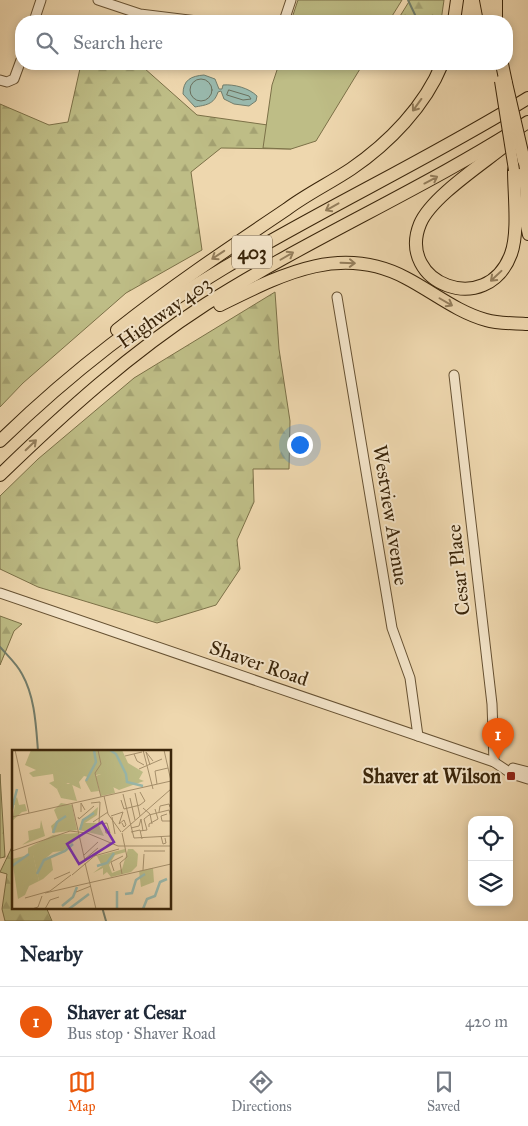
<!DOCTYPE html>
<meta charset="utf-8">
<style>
body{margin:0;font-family:"IM FELL Great Primer",serif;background:#f2f2f3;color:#1f2937}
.controls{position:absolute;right:15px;bottom:15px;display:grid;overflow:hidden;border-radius:10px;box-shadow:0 2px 8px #0003}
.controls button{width:45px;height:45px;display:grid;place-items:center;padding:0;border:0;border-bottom:1px solid #e0e1e3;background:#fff;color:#1f2937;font:25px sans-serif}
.you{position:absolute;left:299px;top:444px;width:18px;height:18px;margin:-12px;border:4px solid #fff;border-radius:50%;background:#1a73e8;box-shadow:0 0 0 8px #1a73e833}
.badge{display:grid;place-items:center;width:32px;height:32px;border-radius:50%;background:#ea580c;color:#fff;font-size:16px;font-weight:700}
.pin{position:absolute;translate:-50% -41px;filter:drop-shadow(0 1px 2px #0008)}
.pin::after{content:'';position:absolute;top:26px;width:18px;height:15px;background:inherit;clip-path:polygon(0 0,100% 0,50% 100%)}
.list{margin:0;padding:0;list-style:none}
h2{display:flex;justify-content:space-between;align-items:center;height:65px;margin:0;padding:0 20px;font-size:21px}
h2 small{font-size:16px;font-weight:400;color:#747a83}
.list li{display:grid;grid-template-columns:32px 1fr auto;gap:15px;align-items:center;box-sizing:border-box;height:70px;padding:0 20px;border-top:1px solid #e0e1e3}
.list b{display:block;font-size:19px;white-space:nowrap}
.list p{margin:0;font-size:16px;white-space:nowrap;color:#747a83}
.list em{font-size:16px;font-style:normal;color:#747a83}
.icon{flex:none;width:28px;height:28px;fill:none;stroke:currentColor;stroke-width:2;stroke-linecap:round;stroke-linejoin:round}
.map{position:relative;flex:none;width:528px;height:921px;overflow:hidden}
.search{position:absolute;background:#fff;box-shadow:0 2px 8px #0003;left:15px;right:15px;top:15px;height:55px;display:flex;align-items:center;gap:12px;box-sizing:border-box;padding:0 18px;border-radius:20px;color:#747a83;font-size:19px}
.sheet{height:135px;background:#fff}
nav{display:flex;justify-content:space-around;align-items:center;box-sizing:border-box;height:70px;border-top:1px solid #e0e1e3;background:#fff;font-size:14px;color:#747a83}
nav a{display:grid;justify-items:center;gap:2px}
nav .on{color:#ea580c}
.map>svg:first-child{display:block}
.forest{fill:url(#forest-firs);stroke:#7c7148}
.green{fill:#bebd86;stroke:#7c7148}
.water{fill:#99b9ad;stroke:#737e6c}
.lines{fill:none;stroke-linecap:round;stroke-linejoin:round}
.shore{stroke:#6a6f5c;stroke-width:1}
.stream{stroke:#737e6c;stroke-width:2}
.minor-casing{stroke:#675233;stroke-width:11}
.major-casing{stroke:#3a250a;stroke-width:12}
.highway-casing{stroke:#3a250a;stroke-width:14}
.minor{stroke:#f4e5ca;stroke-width:9}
.major{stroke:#eed7ae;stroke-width:10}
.highway{stroke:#eed7ae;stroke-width:12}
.major-bridge-casing{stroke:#3a250a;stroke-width:12;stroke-linecap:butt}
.highway-bridge-casing{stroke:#3a250a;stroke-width:14;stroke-linecap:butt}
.major-bridge{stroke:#eed7ae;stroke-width:10}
.highway-bridge{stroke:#eed7ae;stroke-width:12}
.oneway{stroke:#947e5c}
.poi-dot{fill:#8f2418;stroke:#f4e5ca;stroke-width:2}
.labels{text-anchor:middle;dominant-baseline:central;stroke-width:4;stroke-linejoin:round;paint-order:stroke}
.shield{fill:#f4e5ca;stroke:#725f44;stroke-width:1}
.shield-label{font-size:19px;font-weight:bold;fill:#3a250a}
.street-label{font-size:20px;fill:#3a250a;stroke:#f4e5ca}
.poi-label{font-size:20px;font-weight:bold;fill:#3a250a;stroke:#f4e5ca;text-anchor:end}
.inset-river{fill:none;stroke:#99b9ad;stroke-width:2.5}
.inset-road{fill:none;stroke:#a6906c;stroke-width:1}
.view{fill:#7b2cbf;fill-opacity:0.15;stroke:#7b2cbf;stroke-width:2.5}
.inset-edge{fill:none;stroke:#3a250a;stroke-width:2.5}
</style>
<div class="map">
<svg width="528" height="921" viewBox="0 0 528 921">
<defs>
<pattern id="forest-firs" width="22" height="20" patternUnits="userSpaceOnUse" patternTransform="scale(1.25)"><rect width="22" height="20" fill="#bebd86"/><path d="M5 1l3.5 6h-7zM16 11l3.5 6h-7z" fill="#a4a272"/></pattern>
</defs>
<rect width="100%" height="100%" fill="#eed7ae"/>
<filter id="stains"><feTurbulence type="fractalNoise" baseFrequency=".004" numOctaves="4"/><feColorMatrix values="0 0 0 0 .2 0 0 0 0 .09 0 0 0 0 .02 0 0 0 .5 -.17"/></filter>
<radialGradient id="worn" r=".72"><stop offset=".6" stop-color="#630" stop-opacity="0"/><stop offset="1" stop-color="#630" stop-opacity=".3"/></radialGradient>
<g class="forest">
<polygon points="410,0 444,0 441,21 397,21"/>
<polygon points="81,64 132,64 144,68 197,115 303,130 291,149 221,148 191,172 202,250 126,293 23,383 0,407 0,104 49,125 68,122"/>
<polygon points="275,292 279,349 290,421 289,469 253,469 254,502 237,540 240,569 216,605 157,623 38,587 0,569 0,496 38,459 134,378"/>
<polygon points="0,616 22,624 14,631 0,665"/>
<polygon points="0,774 5,857 0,858"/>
<polygon points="12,847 14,907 46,907 52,921 5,921 2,909 7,874 0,872"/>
</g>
<g class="green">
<polygon points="298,0 402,0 389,21 291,21"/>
<polygon points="279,64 363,64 316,141 291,149 263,148 272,85"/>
</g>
<path class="water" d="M204 75 215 79 219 89H222L223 85C234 84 249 88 257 96L256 101 249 106 234 104 224 99 221 91 218 92C214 105 205 105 195 107L183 94C183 80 191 76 204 75Z"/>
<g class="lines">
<g class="shore">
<circle cx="201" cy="90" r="11"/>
<polygon points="229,90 249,96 251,99 243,100 227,95"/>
</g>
<g class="stream">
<polyline points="408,0 418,21"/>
<path d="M0 647C7 655 17 664 22 674 35 697 36 726 38 751"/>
<polyline points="102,907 106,921"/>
</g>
<defs>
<g id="minor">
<polyline points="98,0 140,14 197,21"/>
<polyline points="34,21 41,0"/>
<polyline points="284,21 291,0"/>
<polyline points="0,80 7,82 14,79 21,60"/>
<polyline points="337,297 392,628 410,678 418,736"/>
<polyline points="454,375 492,704 494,762"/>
<polyline points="0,593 494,762 512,774 528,779"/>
<polyline points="513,768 528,772"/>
</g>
<g id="major">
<polyline points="485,0 489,21"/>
<polyline points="521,203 528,235"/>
</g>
<g id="highway">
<polyline points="454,21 457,0"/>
<polyline points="496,21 496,0"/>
<polyline points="502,64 506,83"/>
<path d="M507 144C484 163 431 197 420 224 396 283 487 319 511 254 519 232 514 194 514 170"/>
<polyline points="524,161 528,211"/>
<path d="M220 305C281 275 340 243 406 278 433 292 457 312 486 320 499 324 515 323 528 324"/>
<path d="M117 330C172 286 229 248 287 209 307 194 330 183 351 169 389 143 425 106 442 64"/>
<path d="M0 441C68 375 143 316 224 268 324 208 429 159 528 98"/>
<path d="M0 475C64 413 130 353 206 304 310 238 424 189 528 122"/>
</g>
</defs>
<use href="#minor" class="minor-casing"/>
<use href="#major" class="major-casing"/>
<use href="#highway" class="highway-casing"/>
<use href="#minor" class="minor"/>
<use href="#major" class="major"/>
<use href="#highway" class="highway"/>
<defs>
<polyline id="major-bridge" points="500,81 514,170"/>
<polyline id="highway-bridge" points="506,83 524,161"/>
</defs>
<use href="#major-bridge" class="major-bridge-casing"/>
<use href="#highway-bridge" class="highway-bridge-casing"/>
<use href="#major-bridge" class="major-bridge"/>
<use href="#highway-bridge" class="highway-bridge"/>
</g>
<defs><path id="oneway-shaft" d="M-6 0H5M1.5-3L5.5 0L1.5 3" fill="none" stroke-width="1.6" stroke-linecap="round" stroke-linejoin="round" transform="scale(1.25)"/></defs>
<g class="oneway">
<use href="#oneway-shaft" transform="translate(417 105) rotate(126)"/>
<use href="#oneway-shaft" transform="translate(431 180) rotate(-28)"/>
<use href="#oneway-shaft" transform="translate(332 207) rotate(151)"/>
<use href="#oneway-shaft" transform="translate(218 255) rotate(146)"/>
<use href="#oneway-shaft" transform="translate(287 256) rotate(-30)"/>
<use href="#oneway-shaft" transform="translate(348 263) rotate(2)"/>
<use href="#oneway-shaft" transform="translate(496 276) rotate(137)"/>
<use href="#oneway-shaft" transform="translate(446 302) rotate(30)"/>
<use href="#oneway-shaft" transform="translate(31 445) rotate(-44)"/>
</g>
<rect class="poi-dot" x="506" y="771" width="10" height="10" rx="2.5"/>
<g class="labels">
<rect class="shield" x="232" y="235.5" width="40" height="33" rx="4"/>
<g class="shield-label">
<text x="252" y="252">403</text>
</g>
<g class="street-label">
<text transform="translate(164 312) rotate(-35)">Highway 403</text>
<text transform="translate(391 515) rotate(81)">Westview Avenue</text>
<text transform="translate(458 570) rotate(-96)">Cesar Place</text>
<text transform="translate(259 663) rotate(19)">Shaver Road</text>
</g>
<g class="poi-label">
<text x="501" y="776">Shaver at Wilson</text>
</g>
</g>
<g transform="translate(12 750)">
<rect width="159" height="159" fill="#eed7ae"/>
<path d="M50 34H60L65 51 49 48 45 39ZM21 104 27 131 17 136 13 145 6 149 0 109Z" fill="#bebd86"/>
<path d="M19 0H110L116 13 131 22 127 29 132 31 107 40 101 37 96 24H89L84 25 87 41 79 42 73 31 76 27 72 26 67 32 69 39 56 33 45 39 37 33 42 31 41 24 21 27 17 23 24 20 13 15ZM5 47 7 55 13 54 15 61 10 62 0 71 3 55H0ZM49 53 60 55 65 80 41 83 39 76 46 70 42 60ZM86 57 85 65 73 73H86L92 86 67 80 70 71ZM29 70 33 86 10 95 17 90 16 81 28 78ZM66 83 67 87 51 101 41 102 34 108H39L41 120 31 129 27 131 21 105 20 109 12 112 8 110 16 105V98L41 85ZM113 99 114 102 103 105 97 115 100 123 110 119 116 99H121L126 104 125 116 119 122 99 127 95 122 91 125V118L81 123 90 116 85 106Z" fill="#bebd86"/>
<path d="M141 118 142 132 129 137 127 121Z" fill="#bebd86"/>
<path d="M89 24H98L103 43 89 46 84 26Z" fill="#bebd86"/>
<path class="inset-river" d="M98 0 104 4 114 24 115 32 131 36M74 31 84 12 82 0M0 59 5 39M68 80 71 70 82 63M41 83 45 72 54 66M0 116 17 104M85 116 95 113 102 103M25 124 32 110 53 101 61 94M113 144 120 143 124 130 133 124M50 156 61 147 65 137M57 159 77 144M105 159V141M131 159 135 149 143 146 148 132 155 129"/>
<path class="inset-road" d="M3 0 17 63M86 0 89 14 83 23 89 47M131 0 141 39M152 0 159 31M122 4 125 11 132 15M113 6 130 2M138 15 134 2 141 11M127 19 150 9M145 34 143 21 156 18M123 43 128 66M111 44 122 88 159 86M92 46 96 64 109 82M118 48 123 70M109 50 112 59 128 55 133 51 128 42M79 53 88 52 87 74 95 73 98 83H94L92 73M60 54 73 111M131 58 138 64 140 74M69 62V53L73 60M147 62 148 56 157 54 158 57M155 64 149 66 150 71H159M99 66 111 62 107 74M0 67 159 31M66 67 67 69 82 56M100 67 103 84M81 72 96 62M107 74 112 70 114 75 112 77 110 73M137 77V74L146 69 143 59M119 78 127 76 129 69 131 81M128 81 135 80 132 69 137 65 157 60 159 67M110 82 159 39M119 82 128 80 130 89M110 83 115 107 108 113 110 124M149 86 151 94 154 93 153 88M0 101 58 81 75 83 106 96H159M132 101H153M72 105 86 92M82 106 107 99M73 109 86 98M73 113 84 159M131 120 132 104M102 121 99 112 111 106M60 125 99 92M42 129 58 122M64 142 79 136M33 143 159 114M13 148 38 141 59 125M20 159 26 157 30 146M33 159 38 150 47 147"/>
<path class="view" d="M90 72 102 92 67 114 55 94Z"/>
<rect width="159" height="159" class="inset-edge"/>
</g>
<rect width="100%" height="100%" filter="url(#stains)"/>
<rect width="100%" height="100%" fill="url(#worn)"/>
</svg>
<div class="controls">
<button><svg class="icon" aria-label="locate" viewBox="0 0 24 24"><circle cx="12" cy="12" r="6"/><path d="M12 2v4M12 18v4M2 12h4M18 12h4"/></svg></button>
<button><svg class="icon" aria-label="layers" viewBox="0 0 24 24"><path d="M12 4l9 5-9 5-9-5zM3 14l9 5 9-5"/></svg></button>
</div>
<div class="you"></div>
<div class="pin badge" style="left:498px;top:759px">1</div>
<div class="search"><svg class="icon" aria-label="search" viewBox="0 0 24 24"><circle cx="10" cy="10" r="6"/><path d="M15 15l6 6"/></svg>Search here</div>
</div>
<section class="sheet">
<h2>Nearby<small></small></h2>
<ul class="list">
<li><span class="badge">1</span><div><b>Shaver at Cesar</b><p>Bus stop · Shaver Road</p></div><em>420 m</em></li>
</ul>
</section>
<nav>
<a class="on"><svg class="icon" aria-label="map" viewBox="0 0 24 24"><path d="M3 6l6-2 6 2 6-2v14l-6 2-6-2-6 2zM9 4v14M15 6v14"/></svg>Map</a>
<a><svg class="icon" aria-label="directions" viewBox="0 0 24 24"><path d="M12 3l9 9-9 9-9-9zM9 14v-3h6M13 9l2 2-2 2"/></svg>Directions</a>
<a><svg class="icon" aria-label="saved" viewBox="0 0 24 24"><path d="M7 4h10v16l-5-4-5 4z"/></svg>Saved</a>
</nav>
